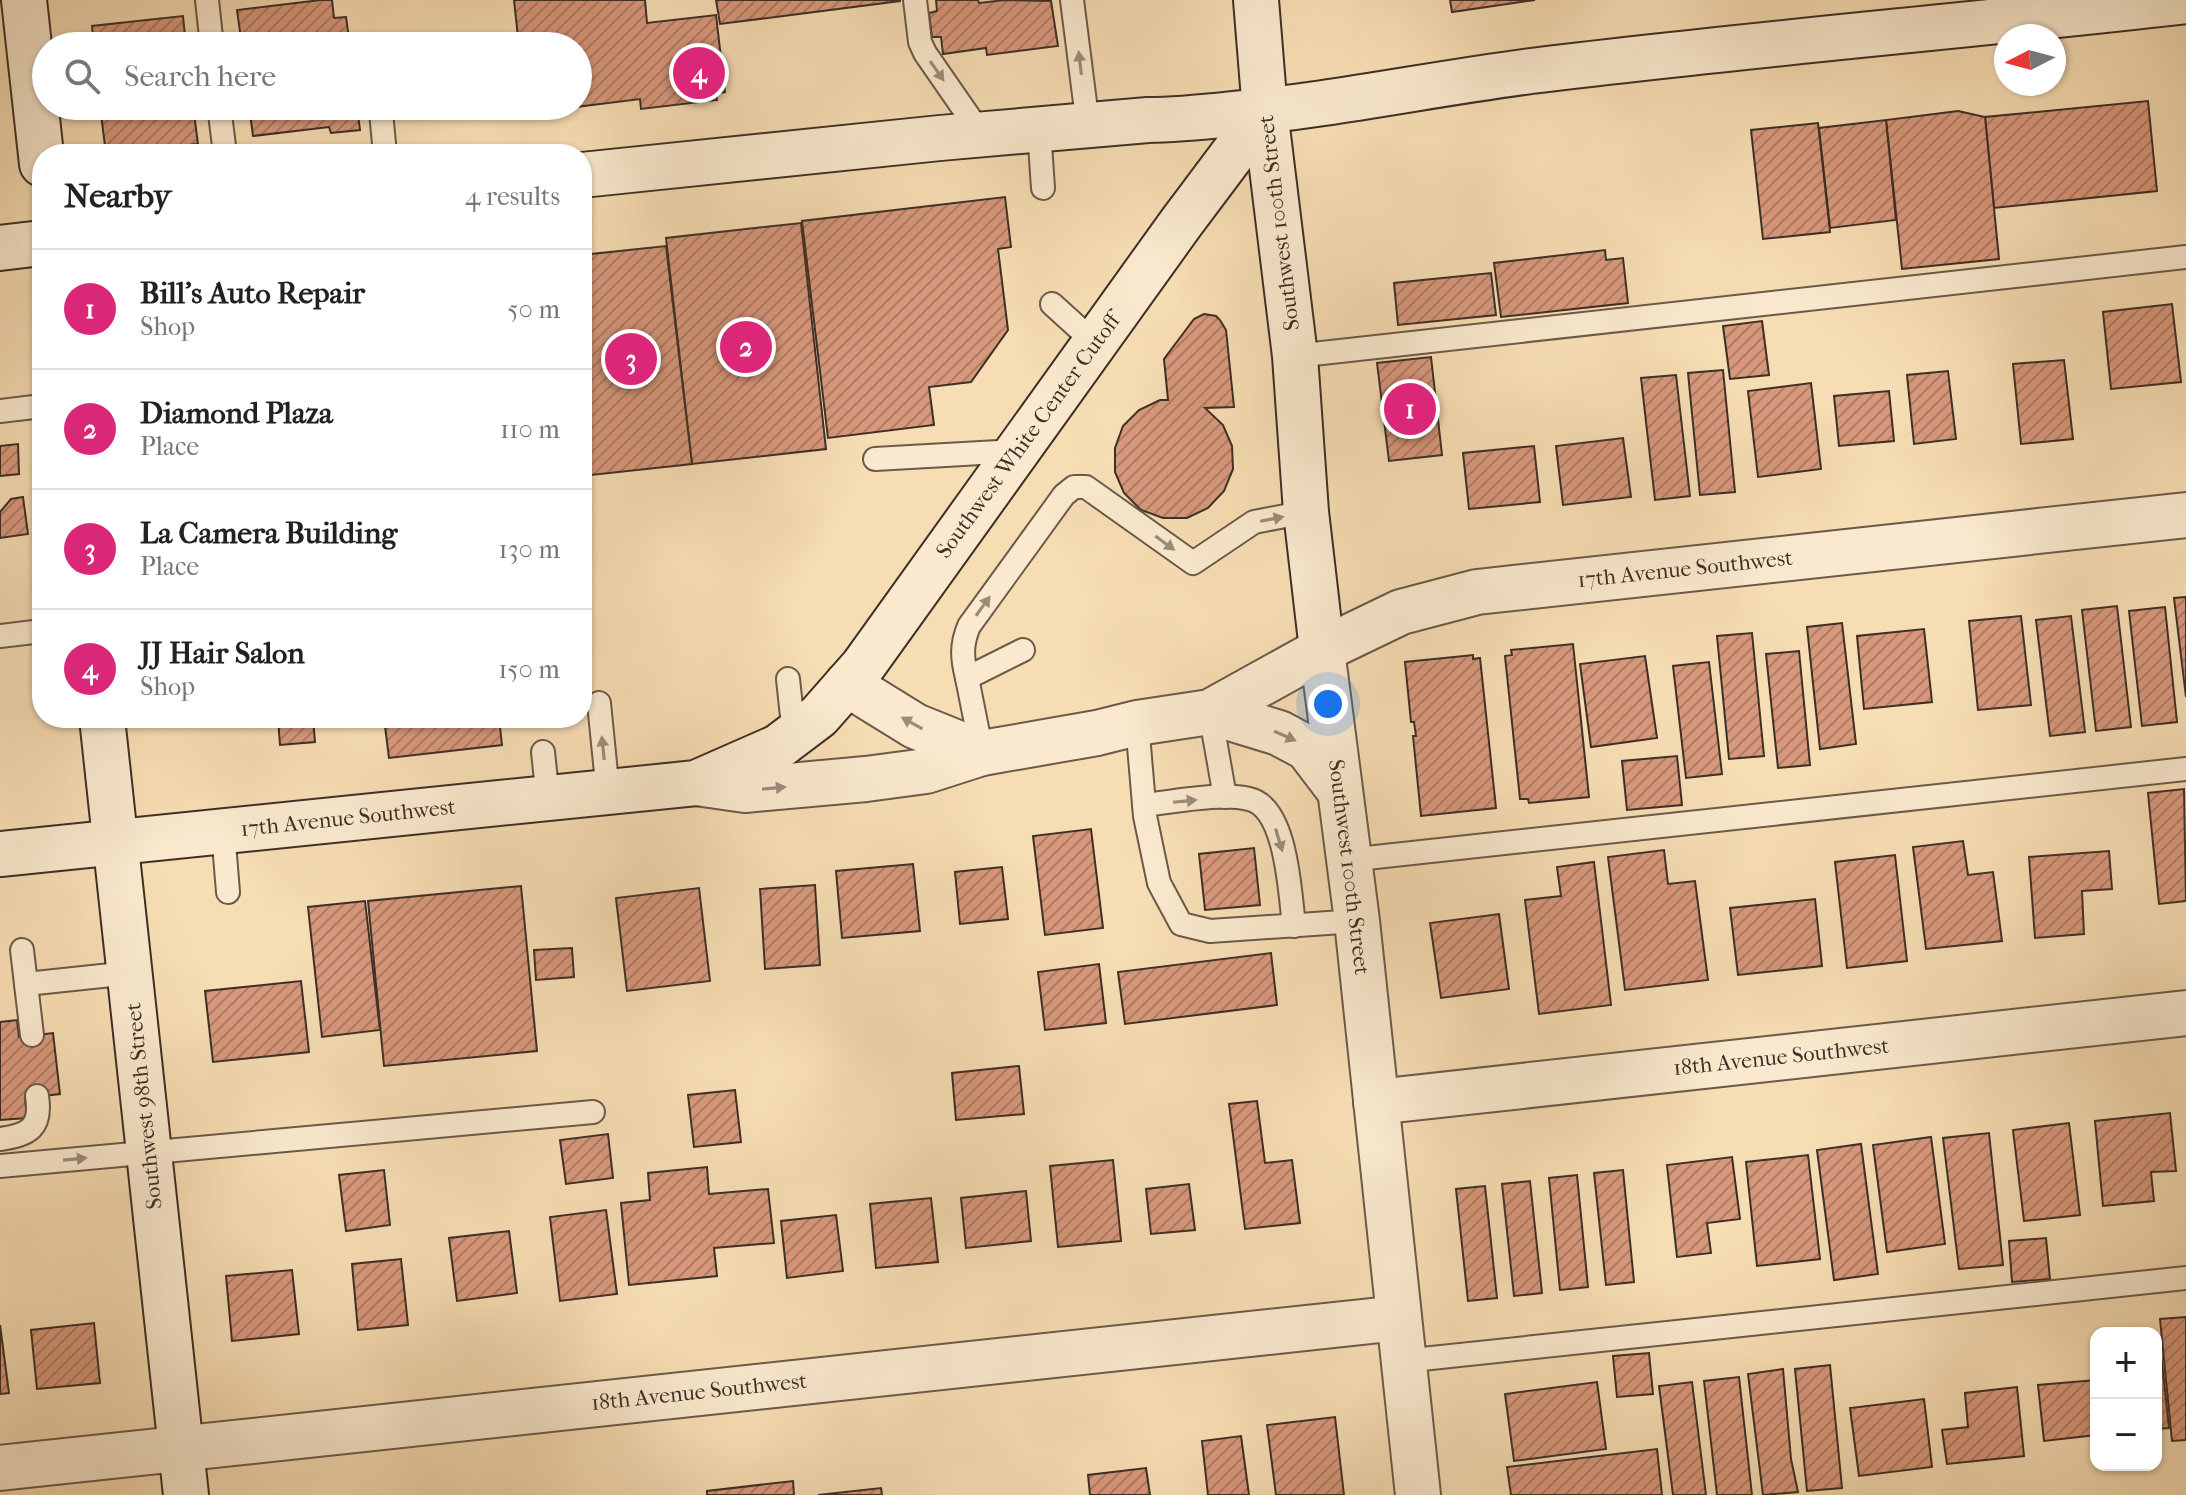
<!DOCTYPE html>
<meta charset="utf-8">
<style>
body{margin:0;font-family:"IM FELL French Canon",serif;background:#f6f6f6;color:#222}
.controls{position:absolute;right:24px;bottom:24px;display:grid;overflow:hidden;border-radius:16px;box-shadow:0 2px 6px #0004}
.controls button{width:72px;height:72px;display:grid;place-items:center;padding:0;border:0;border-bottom:2px solid #e0e0e0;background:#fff;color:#222;font:40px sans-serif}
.compass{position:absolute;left:1994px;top:24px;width:72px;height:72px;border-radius:50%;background:#fff;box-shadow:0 2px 6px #0004;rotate:264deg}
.you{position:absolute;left:1328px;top:704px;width:28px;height:28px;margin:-20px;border:6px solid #fff;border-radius:50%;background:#1a73e8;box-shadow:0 0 0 12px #1a73e833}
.badge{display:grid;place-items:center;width:52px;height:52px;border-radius:50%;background:#db2777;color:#fff;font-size:26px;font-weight:700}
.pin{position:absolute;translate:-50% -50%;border:4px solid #fff;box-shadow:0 2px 8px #0006}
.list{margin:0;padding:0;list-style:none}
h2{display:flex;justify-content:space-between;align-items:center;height:104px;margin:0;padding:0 32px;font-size:34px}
h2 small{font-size:26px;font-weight:400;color:#767676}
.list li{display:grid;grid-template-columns:52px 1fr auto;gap:24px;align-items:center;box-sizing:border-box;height:120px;padding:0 32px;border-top:2px solid #e0e0e0}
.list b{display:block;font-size:30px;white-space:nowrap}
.list p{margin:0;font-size:26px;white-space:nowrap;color:#767676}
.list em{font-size:26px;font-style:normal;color:#767676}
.icon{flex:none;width:44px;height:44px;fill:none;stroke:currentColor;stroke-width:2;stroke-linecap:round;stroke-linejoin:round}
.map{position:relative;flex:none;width:2186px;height:1495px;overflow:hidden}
.search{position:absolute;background:#fff;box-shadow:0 2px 6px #0004;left:32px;top:32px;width:560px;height:88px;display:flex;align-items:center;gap:20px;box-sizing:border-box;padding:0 28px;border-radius:44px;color:#767676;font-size:30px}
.panel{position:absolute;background:#fff;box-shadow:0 2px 6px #0004;left:32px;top:144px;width:560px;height:584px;border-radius:32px}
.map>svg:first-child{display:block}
.building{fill:url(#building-hatch);stroke:#3c2f26;stroke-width:2}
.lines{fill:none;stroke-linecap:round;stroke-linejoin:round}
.lane-casing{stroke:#6b5a4a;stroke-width:26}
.street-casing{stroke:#6b5a4a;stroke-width:48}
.secondary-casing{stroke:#3c2f26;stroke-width:48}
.lane{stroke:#fae9ce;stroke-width:22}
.street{stroke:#fae9ce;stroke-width:44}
.secondary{stroke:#fae9ce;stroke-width:44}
.oneway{fill:#9b8c7a}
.labels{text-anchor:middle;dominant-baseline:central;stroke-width:8;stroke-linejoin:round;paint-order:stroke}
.street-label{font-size:22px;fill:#3c2f26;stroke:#fae9ce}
</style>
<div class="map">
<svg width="2186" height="1495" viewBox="0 0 2186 1495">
<defs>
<pattern id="building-hatch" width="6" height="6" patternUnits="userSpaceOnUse" patternTransform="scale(2)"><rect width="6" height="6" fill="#d8987c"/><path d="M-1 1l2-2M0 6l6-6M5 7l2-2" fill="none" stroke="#b07c65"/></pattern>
</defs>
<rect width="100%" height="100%" fill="#f7ddb4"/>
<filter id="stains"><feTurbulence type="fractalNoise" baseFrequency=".0025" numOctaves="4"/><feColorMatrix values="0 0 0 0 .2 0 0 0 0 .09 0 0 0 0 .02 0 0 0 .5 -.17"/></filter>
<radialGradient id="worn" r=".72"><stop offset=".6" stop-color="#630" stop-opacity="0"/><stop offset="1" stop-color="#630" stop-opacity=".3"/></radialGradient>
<g class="building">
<polygon points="321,0 332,0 334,18 346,17 350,46 242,46 237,10"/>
<polygon points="514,0 645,0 647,23 716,15 725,92 716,93 717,100 641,109 640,99 527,113 527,106 578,106 578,46 519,46"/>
<polygon points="716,0 900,0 900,1 720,24"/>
<polygon points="936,0 978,0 979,3 1005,0 1051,1 1058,46 987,55 986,48 943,54 941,37 932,37 929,13 937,11"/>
<polygon points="1450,0 1535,0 1452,12"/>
<polygon points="183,16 186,46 94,46 92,26"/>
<polygon points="2148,101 2157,191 1994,208 1985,117"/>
<polygon points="100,106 193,106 198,144 106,154"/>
<polygon points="249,106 357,106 360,130 331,133 329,127 253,136"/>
<polygon points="1958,111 1985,117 1999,259 1902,269 1886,120"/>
<polygon points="1886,120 1896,220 1830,228 1819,128"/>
<polygon points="1818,123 1830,232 1763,239 1751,130"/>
<polygon points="1005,197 1011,247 998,249 1008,330 971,382 929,387 934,425 828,438 802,221"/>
<polygon points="801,223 826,449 692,464 666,238"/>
<polygon points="666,246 692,464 582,476 582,255"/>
<polygon points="1605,250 1606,260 1623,258 1628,303 1501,317 1494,263"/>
<polygon points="1491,273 1496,315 1398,325 1394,283"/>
<polygon points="2172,304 2181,382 2111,389 2103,312"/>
<polygon points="1204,314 1216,316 1220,320 1226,330 1234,407 1205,408 1223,425 1232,446 1233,469 1224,491 1208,508 1187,518 1163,518 1141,510 1124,493 1115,472 1115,448 1123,426 1139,410 1160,400 1168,400 1164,359 1194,319"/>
<polygon points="1762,321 1769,375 1730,379 1723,326"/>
<polygon points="1431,357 1442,455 1389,461 1377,363"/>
<polygon points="2064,360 2073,439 2021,444 2013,364"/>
<polygon points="1723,370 1735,492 1700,495 1688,373"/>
<polygon points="1948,371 1956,439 1914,444 1907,375"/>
<polygon points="1676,375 1690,496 1655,500 1641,378"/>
<polygon points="1811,383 1821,469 1758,477 1748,391"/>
<polygon points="1889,391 1894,441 1839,446 1834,396"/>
<polygon points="1623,438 1631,497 1563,505 1556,446"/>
<polygon points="18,444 19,474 0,476 0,446"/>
<polygon points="1534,446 1540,502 1469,509 1463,453"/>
<polygon points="23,497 28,534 0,538 0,512 11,499"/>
<polygon points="2186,597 2186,697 2174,598"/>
<polygon points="2117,606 2131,727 2096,731 2082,610"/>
<polygon points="2165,607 2177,722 2142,726 2129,611"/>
<polygon points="2021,616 2031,705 1978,710 1969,621"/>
<polygon points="2071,616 2085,732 2050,736 2036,620"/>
<polygon points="1842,623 1856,744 1820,749 1807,627"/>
<polygon points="1924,629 1932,702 1864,709 1857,636"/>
<polygon points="1752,633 1764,756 1729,759 1717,636"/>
<polygon points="1573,644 1589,797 1529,803 1528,799 1520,799 1505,656 1512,655 1511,650"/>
<polygon points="1799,651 1810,765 1778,768 1766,654"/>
<polygon points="1473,655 1473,659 1480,658 1496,808 1421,816 1413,736 1416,736 1414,722 1411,722 1405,662"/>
<polygon points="1645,656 1657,738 1591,747 1580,664"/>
<polygon points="1709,662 1722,774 1686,778 1673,666"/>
<polygon points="278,718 313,718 315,742 280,745"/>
<polygon points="384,718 499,718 502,745 389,758"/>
<polygon points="1677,756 1682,805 1627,810 1622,761"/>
<polygon points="2184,789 2186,901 2159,904 2148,793"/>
<polygon points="1091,829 1103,928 1045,935 1033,836"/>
<polygon points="1963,841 1968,875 1993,872 2002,941 1926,949 1913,847"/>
<polygon points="1254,848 1260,905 1205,910 1199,854"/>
<polygon points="1664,850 1668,884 1695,881 1708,980 1625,990 1608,857"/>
<polygon points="2109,851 2112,889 2082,891 2084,934 2035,938 2029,857"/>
<polygon points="1895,855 1907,961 1847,968 1835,862"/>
<polygon points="1594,862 1611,1005 1539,1014 1525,900 1561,896 1557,867"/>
<polygon points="913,864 920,931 842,938 836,871"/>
<polygon points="1002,867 1008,919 960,924 955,872"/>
<polygon points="815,885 820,965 765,969 760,889"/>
<polygon points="521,886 537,1051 384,1066 368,901"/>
<polygon points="699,888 710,981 627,991 616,898"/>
<polygon points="1815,899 1822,966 1738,975 1730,908"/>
<polygon points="365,901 380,1030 322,1037 308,907"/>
<polygon points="1499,914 1509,989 1441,998 1430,923"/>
<polygon points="572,948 574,977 536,980 534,950"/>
<polygon points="1271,953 1277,1005 1125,1024 1118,972"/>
<polygon points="1099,964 1106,1023 1045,1030 1038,972"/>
<polygon points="301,981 309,1052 213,1062 205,991"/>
<polygon points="17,1020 19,1037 53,1033 60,1094 25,1098 27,1118 0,1120 0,1022"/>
<polygon points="1019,1066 1024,1114 956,1120 952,1073"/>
<polygon points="735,1090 741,1142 694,1147 688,1095"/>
<polygon points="1257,1101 1265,1163 1292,1160 1300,1223 1245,1229 1229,1104"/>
<polygon points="2170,1113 2176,1171 2151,1172 2154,1201 2103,1206 2095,1121"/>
<polygon points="2069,1123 2080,1215 2024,1221 2013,1130"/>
<polygon points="1989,1133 2003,1265 1959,1269 1943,1138"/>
<polygon points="608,1134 613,1178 566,1184 560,1140"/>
<polygon points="1931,1137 1945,1244 1887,1252 1873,1145"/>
<polygon points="1861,1144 1878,1274 1834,1280 1817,1150"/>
<polygon points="1808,1155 1820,1259 1757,1266 1746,1162"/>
<polygon points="1732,1157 1740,1219 1707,1223 1711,1253 1677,1257 1667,1165"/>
<polygon points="1113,1160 1121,1241 1058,1247 1050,1166"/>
<polygon points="707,1167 709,1194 768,1189 774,1243 714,1248 717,1276 629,1285 621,1203 650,1200 648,1173"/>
<polygon points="384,1170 390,1225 346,1231 339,1175"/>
<polygon points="1623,1170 1634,1282 1606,1285 1594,1173"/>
<polygon points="1577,1175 1588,1287 1560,1290 1549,1178"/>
<polygon points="1530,1181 1542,1293 1514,1296 1502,1184"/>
<polygon points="1189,1184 1195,1230 1151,1234 1146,1189"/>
<polygon points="1485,1186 1497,1298 1468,1301 1456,1189"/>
<polygon points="1026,1191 1031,1241 966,1248 961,1198"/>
<polygon points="931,1198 938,1262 876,1268 870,1204"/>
<polygon points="606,1210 617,1294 560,1301 550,1217"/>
<polygon points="836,1215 843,1271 787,1278 781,1221"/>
<polygon points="509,1231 517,1293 457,1301 449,1238"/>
<polygon points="2046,1238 2050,1279 2012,1282 2009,1241"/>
<polygon points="401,1259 408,1325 358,1330 352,1264"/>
<polygon points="292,1270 299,1334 232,1341 226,1276"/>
<polygon points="2186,1317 2186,1440 2172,1441 2160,1319"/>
<polygon points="94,1323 100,1383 37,1389 31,1330"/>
<polygon points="0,1325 9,1393 0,1394"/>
<polygon points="1649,1353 1653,1394 1617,1397 1613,1356"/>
<polygon points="2161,1353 2169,1428 2156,1429 2156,1354"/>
<polygon points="1830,1365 1842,1488 1807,1491 1795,1369"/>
<polygon points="1783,1369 1791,1459 1798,1492 1763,1495 1748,1374"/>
<polygon points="1739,1377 1752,1495 1717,1495 1704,1381"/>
<polygon points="2096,1380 2096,1435 2044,1441 2038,1385"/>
<polygon points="1597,1382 1606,1449 1514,1461 1505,1394"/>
<polygon points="1692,1382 1706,1495 1673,1495 1659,1386"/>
<polygon points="2017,1387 2024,1456 1947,1464 1942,1430 1968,1427 1965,1393"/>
<polygon points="1924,1399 1932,1467 1859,1476 1850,1408"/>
<polygon points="1335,1417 1344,1495 1276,1495 1267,1425"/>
<polygon points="1241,1436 1249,1495 1208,1495 1202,1441"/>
<polygon points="1657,1449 1662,1495 1511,1495 1507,1467"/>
<polygon points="1146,1468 1150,1495 1090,1495 1088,1475"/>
<polygon points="793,1481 794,1495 707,1495 707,1491"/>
<polygon points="881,1488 882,1495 818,1495"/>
</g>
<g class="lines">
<defs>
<g id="lane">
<polyline points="207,0 212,46"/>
<polyline points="915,0 920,42 925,53 981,134"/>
<polyline points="1072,0 1088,126"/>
<polyline points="219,106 225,154"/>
<polyline points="1039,130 1043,188"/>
<polyline points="385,154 381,112 386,106"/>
<polyline points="1052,304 1095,343"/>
<polyline points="1295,356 2186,257"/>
<polyline points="0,411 42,406"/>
<polyline points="875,459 1016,451"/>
<polyline points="0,636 42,631"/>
<path d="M967 678C962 658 961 645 969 626L1064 495 1074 487H1086L1193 563 1254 522 1306 512"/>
<polyline points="788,679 794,735"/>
<polyline points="599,703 608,793"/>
<polyline points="1210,712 1225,797"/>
<polyline points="1137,723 1145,816 1159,883 1181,924 1210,931 1357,921"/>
<polyline points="543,752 548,799"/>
<polyline points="982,753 967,678 1023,650"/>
<path d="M1144 805C1174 802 1220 792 1249 799 1287 807 1290 894 1294 926"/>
<polyline points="223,831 228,892"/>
<polyline points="1348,860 2186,769"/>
<polyline points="22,950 32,1035"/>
<polyline points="26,984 130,973"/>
<path d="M0 1139C29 1135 42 1128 37 1096"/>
<polyline points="0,1166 593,1112"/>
<polyline points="1403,1361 2186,1278"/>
</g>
<g id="street">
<polyline points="1322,650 1357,921 1418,1495"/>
<polyline points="847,684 915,726 982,753"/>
<polyline points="1210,712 1279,733 1307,748 1339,790"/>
<polyline points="696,783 745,790 866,779 926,771 982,753 1097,733 1137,723 1210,712 1322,650 1401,612 1477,592 2186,515"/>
<polyline points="1376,1102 2186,1013"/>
<polyline points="0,1468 1399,1318"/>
</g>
<g id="secondary">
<polyline points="24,0 42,164"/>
<polyline points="1256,0 1265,111 1295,356 1306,512 1322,650"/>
<path d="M582 175 940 138 1148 120C1176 120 1204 117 1232 114 1332 105 1431 84 1531 71 1749 44 1968 26 2186 1"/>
<polyline points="0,248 42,243"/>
<polyline points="102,718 186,1495"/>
<polyline points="0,854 696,783 778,747 819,716 863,666 1181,223 1265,111"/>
</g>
</defs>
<use href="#lane" class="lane-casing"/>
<use href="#street" class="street-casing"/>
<use href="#secondary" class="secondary-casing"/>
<use href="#lane" class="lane"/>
<use href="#street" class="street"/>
<use href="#secondary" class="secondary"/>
</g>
<defs><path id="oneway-solid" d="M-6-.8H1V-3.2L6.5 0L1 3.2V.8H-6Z" transform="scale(2)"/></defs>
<g class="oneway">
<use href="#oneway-solid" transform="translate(1080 63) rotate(-97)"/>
<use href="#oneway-solid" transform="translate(937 71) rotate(55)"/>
<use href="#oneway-solid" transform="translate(1272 519) rotate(-11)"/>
<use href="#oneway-solid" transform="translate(1165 543) rotate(36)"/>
<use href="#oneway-solid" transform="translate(983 606) rotate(-54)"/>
<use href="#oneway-solid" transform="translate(912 723) rotate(-151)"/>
<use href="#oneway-solid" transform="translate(1285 736) rotate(24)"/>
<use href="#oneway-solid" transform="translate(603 748) rotate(-96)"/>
<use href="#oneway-solid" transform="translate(774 788) rotate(-5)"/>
<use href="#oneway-solid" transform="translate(1185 801) rotate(-6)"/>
<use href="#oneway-solid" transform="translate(1279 840) rotate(73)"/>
<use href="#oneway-solid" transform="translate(75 1159) rotate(-5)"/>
</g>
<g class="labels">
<g class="street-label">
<text transform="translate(1279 223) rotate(-97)">Southwest 100th Street</text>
<text transform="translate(1028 436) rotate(-54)">Southwest White Center Cutoff</text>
<text transform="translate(1685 569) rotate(-6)">17th Avenue Southwest</text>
<text transform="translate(348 818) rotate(-6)">17th Avenue Southwest</text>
<text transform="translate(1349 867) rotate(83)">Southwest 100th Street</text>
<text transform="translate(1781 1057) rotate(-6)">18th Avenue Southwest</text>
<text transform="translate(144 1106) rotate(-96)">Southwest 98th Street</text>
<text transform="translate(699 1392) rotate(-6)">18th Avenue Southwest</text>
</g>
</g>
<rect width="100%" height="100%" filter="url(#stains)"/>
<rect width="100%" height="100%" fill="url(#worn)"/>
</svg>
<div class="controls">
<button>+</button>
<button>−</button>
</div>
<svg class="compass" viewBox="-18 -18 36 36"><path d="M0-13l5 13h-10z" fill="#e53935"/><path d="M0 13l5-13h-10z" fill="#767676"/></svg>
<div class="you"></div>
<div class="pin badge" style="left:1410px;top:409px">1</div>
<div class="pin badge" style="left:746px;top:347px">2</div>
<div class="pin badge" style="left:631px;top:359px">3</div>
<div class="pin badge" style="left:699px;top:73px">4</div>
<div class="search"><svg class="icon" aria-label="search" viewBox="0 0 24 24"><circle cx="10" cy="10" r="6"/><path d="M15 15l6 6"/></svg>Search here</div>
<section class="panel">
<h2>Nearby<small>4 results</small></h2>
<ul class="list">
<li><span class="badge">1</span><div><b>Bill's Auto Repair</b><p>Shop</p></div><em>50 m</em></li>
<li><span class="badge">2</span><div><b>Diamond Plaza</b><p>Place</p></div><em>110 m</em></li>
<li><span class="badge">3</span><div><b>La Camera Building</b><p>Place</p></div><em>130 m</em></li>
<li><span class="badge">4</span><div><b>JJ Hair Salon</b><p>Shop</p></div><em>150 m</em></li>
</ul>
</section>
</div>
